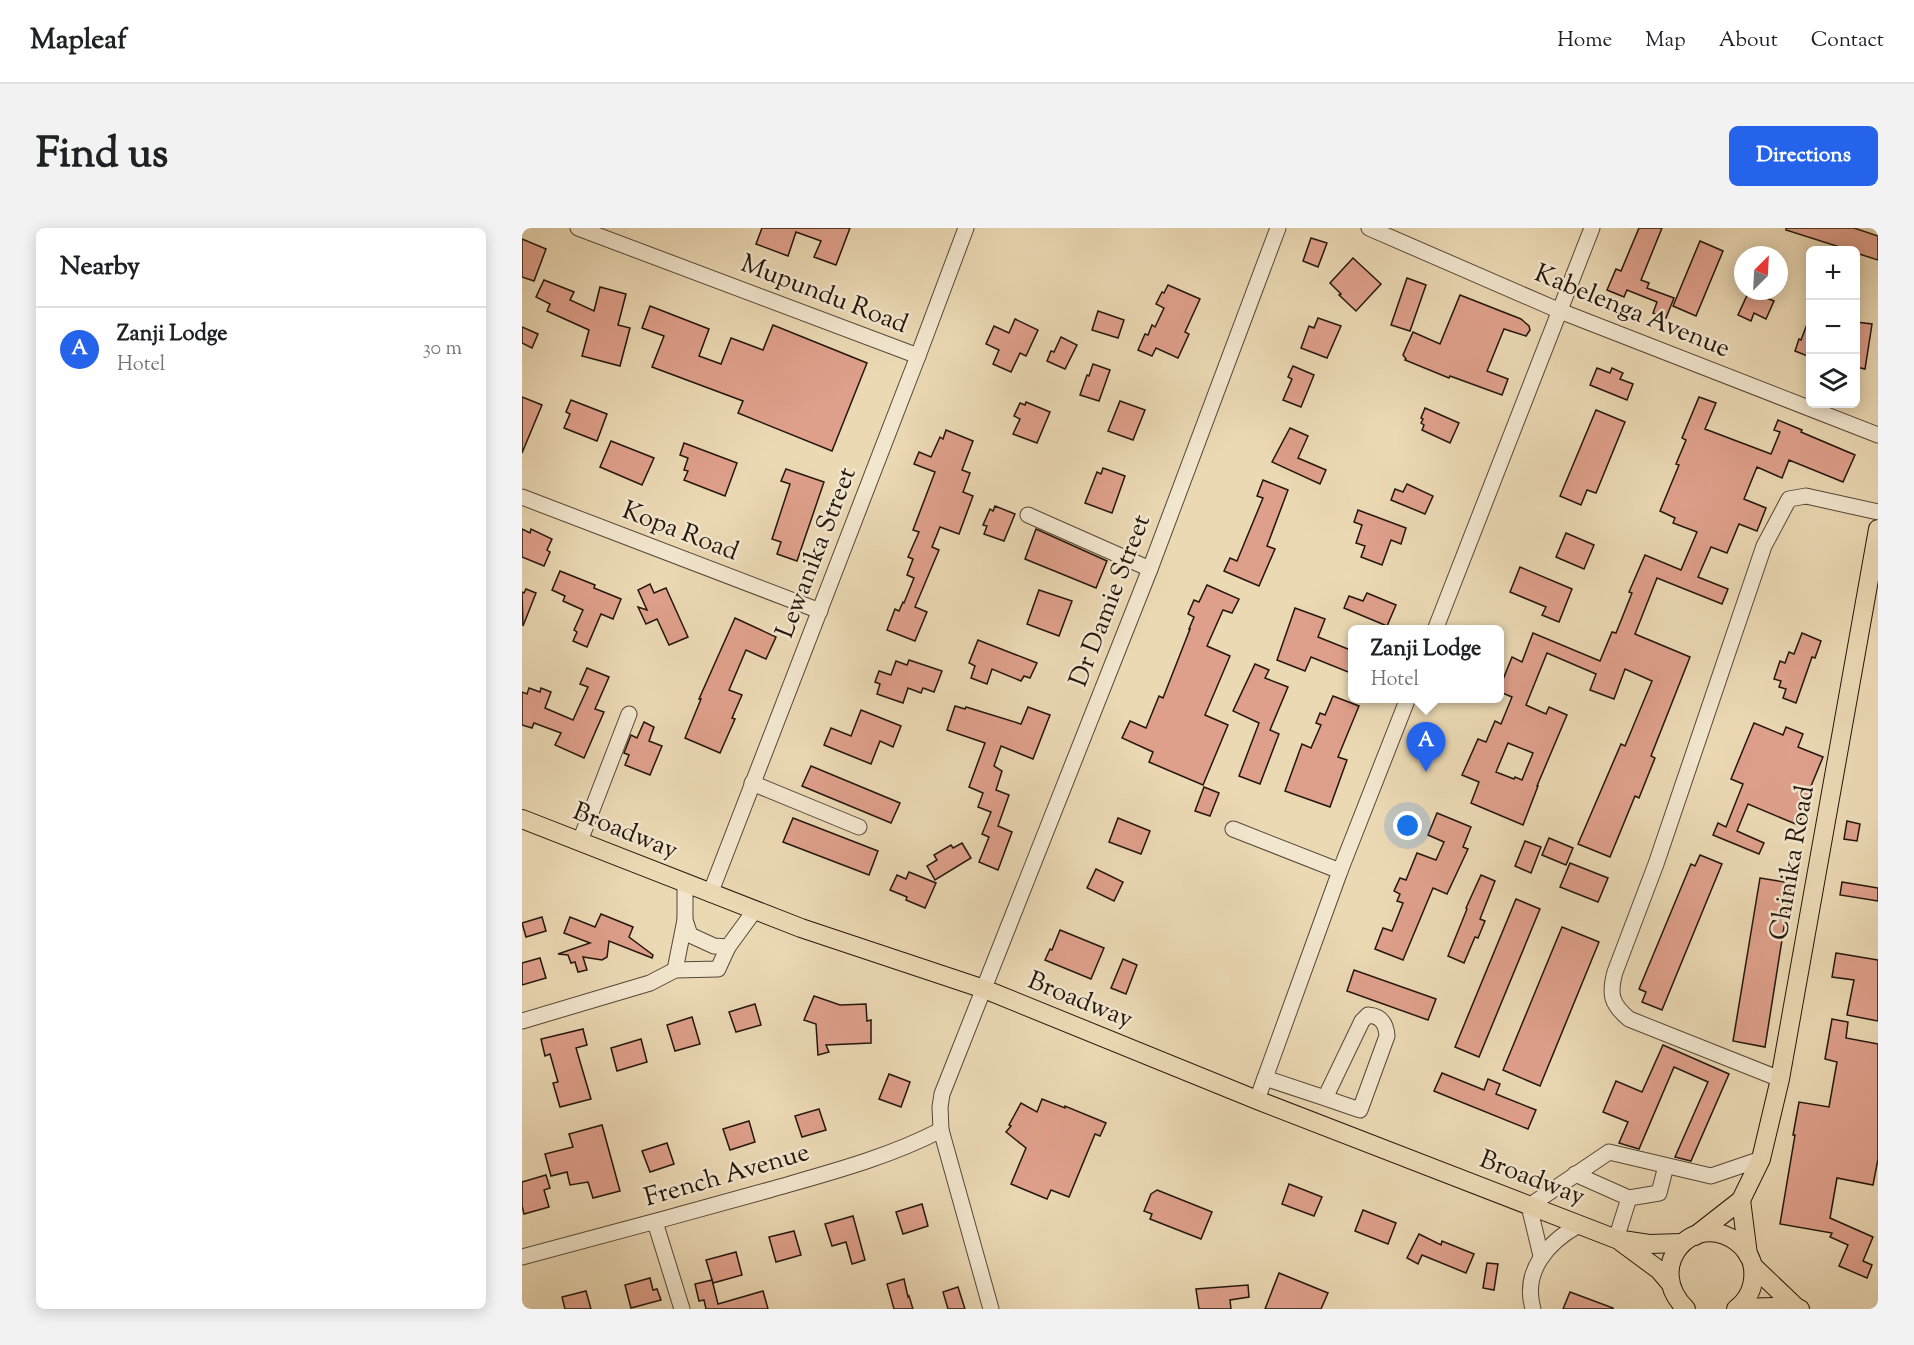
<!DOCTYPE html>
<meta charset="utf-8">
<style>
body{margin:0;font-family:"Sorts Mill Goudy",serif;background:#f2f2f2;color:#202124}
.controls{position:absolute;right:18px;top:18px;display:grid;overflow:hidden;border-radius:9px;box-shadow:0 3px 15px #0003}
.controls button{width:54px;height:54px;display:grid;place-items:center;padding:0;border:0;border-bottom:2px solid #e0e0e0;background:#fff;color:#202124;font:30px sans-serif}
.compass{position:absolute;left:1212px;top:18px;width:54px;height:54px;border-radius:50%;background:#fff;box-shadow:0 3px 15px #0003;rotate:24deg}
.you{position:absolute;left:886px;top:598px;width:21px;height:21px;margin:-15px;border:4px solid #fff;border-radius:50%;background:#1a73e8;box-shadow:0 0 0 9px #1a73e833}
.badge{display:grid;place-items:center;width:39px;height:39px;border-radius:50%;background:#2563eb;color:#fff;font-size:20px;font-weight:700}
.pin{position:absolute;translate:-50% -50px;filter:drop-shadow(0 2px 3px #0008)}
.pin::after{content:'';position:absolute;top:32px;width:21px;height:18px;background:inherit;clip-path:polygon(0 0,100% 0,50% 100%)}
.popup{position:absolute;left:826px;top:397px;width:156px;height:78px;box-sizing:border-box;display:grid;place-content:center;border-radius:9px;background:#fff;filter:drop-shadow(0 2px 4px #0005);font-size:20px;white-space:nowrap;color:#757577}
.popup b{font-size:22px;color:#202124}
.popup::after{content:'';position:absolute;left:50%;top:100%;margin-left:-12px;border:12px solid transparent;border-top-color:#fff}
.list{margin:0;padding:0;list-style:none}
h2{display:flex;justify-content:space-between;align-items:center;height:78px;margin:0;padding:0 24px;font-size:26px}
h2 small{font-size:20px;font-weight:400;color:#757577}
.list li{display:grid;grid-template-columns:39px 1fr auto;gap:18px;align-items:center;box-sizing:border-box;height:84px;padding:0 24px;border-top:2px solid #e0e0e0}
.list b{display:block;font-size:22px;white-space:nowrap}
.list p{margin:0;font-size:20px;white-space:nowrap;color:#757577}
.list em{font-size:20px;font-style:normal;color:#757577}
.icon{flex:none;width:33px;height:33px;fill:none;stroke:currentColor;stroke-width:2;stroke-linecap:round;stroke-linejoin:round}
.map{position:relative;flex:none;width:1356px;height:1081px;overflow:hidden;border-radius:9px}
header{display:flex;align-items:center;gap:36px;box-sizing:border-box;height:84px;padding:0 30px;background:#fff;border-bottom:2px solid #e0e0e0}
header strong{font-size:28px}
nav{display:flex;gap:33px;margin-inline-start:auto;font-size:21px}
.intro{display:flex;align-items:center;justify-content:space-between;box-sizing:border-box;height:144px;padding:0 36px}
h1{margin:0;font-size:42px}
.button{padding:15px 27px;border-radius:9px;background:#2563eb;color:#fff;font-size:21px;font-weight:700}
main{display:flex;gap:36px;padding:0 36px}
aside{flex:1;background:#fff;border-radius:9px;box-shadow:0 3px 15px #0003}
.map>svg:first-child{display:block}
.building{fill:#dfa08b;stroke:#24160c;stroke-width:1.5;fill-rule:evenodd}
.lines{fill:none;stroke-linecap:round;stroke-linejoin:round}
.minor-casing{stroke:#564736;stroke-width:17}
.major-casing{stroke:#24160c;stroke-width:20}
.minor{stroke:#f2e6ce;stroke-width:15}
.major{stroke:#ebd9b4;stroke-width:18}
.labels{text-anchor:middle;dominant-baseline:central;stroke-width:5;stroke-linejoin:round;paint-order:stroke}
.street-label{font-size:26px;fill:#24160c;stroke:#f2e6ce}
</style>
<header>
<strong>Mapleaf</strong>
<nav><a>Home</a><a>Map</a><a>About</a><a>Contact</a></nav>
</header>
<div class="intro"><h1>Find us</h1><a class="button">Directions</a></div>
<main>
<aside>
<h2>Nearby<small></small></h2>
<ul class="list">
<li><span class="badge">A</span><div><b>Zanji Lodge</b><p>Hotel</p></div><em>30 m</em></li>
</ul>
</aside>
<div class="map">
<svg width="1356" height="1081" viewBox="0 0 1356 1081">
<rect width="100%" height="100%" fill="#ebd9b4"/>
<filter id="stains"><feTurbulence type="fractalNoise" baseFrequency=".00333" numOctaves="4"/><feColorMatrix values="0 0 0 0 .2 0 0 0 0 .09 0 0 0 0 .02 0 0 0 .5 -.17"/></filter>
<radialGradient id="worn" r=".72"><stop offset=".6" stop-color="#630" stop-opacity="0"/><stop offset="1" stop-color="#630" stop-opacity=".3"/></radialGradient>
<g class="building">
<polygon points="240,0 328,0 314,37 292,29 299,13 274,4 266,28 234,16"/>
<polygon points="1117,0 1140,0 1119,52 1127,55 1125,60 1152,70 1144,90 1131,85 1135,74 1105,62 1102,69 1085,62 1094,41 1099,43"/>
<polygon points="1264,0 1332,0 1356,8 1356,32 1334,25 1334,22 1327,22 1264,2"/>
<polygon points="789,10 805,15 796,39 781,33"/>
<polygon points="0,11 24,21 12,53 0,49"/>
<polygon points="1178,13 1201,23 1174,88 1151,78"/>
<polygon points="831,30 859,56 834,83 817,67 819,66 808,55"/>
<polygon points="885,50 904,57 888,103 869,97"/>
<polygon points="22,52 52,64 48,72 72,83 78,59 104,66 96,97 108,100 98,138 60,128 67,102 25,83 28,76 14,69"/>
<polygon points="646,57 678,71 663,104 667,106 656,130 634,120 630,128 616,122 623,106 626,107 630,97 633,99 642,80 634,76 640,64 642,65"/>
<polygon points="1227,63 1252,73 1244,91 1232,85 1229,93 1216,87"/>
<polygon points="938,67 999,91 1007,98 1008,102 1004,108 982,101 965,143 986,151 980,167 928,148 927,150 883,132 884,131 881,127 891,104 918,116"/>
<polygon points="128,78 187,101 177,128 199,136 209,110 241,122 251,97 345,135 310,223 216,185 221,173 130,139 142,108 120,100"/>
<polygon points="576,83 602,92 596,110 570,102"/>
<polygon points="796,90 819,98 805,130 779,120 787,98 792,100"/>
<polygon points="493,91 516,102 504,128 498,125 489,144 471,136 477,122 464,116 472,98 487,105"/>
<polygon points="1287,91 1288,91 1288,129 1273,123 1277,111 1279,112"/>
<polygon points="1334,94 1350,96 1343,141 1334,139"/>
<polygon points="0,99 16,106 10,120 0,115"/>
<polygon points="539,109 555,117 543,141 525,133 529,123 532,124"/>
<polygon points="571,136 588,142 577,173 558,167 565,147 567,148"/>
<polygon points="771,138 792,147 779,179 761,172 770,151 766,149"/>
<polygon points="1075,140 1088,145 1090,140 1101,145 1098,151 1111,156 1105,172 1068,157"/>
<polygon points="0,169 20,177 0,225"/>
<path d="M1177 169 1194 175 1183 201 1249 226 1258 204 1252 202 1256 192 1280 202 1279 204 1333 227 1321 254 1267 232 1260 250 1235 239 1222 271 1244 280 1235 303 1217 296 1205 325 1189 319 1176 349 1206 361 1200 376 1135 350 1113 406 1168 429 1129 528 1133 530 1117 570 1113 568 1088 629 1056 616 1099 516 1103 518 1130 453 1103 441 1092 471 1068 462 1074 446 1025 425 1004 477 1024 486 1027 479 1045 487 1015 558H1016L1001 597 949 575 957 554 940 547 956 511 964 514 973 493 979 496 990 469 978 464V459L990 429 1000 434 1011 405 1078 433 1090 404 1094 405 1110 365 1107 364 1123 327 1159 342 1175 304 1151 295 1153 290 1138 283 1157 237 1154 236 1164 212 1160 210ZM986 515 1011 525 1000 552 993 549 992 551 974 544Z"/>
<polygon points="49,172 85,186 75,213 42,200 48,186 44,184"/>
<polygon points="598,173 623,182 611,212 586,203"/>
<polygon points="504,174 528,184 515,215 491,206 498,191 492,188 498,175 503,177"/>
<polygon points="903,180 937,195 928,215 900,202 902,197 899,195 901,191 899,190"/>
<polygon points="1074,182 1103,194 1074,265 1065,262 1059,277 1038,268"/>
<polygon points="768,200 786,208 776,230 804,242 798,256 750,234"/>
<polygon points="424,202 451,213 440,242 448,245 441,264 451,268 437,306 418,299 410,319 417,322 393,379 405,384 393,413 365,402 373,381 377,383 381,374 382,375 392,350 385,347 391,331 386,329 397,304 391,302 413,244 392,236 397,224 409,229 418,209 421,211"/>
<polygon points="89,213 132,230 120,257 78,239"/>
<polygon points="162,215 215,235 203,268 162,252 166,243 162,242 166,230 158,227"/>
<polygon points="581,240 603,248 590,285 563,275 575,244 579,246"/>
<polygon points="264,241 302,254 275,333 255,326 259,314 250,311 268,256 259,253"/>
<polygon points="741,252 766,262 745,318 753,321 737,358 702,343 708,330 715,333 741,270 735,268"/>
<polygon points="885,256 911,268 903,286 869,272 873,261 881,264"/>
<polygon points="473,278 493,286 482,313 462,306 465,298 461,297 468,281 471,283"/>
<polygon points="836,282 884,300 879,316 869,312 860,337 839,329 843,318 834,315 840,297 832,294"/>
<polygon points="0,301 8,305 9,301 30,311 25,322 28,324 22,338 0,329"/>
<polygon points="514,301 585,333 574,360 503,331"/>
<polygon points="1044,305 1072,317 1062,341 1034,329"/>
<polygon points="998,339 1050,361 1037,394 1020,387 1024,379 988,364"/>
<polygon points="38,343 73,357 72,360 99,371 91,391 79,386 65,419 51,413 55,404 52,402 61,382 41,373 43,368 30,362"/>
<polygon points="128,356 132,365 144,360 166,409 147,417 135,391 124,396 116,379 125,382 116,362"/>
<polygon points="685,357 717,371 710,385 701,382 685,418 708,428 683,487 706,497 681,557 627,534 631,524 600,510 608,493 624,500 637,468 641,470 668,401 667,401 672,389 666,386 672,372 677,374"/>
<polygon points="4,361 14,365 1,398 0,364 2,365"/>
<polygon points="517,362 550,373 537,408 505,396"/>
<polygon points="845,365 874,377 865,398 822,380 827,368 841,373"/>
<polygon points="773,380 803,391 796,409 831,423 831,446 789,429 783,443 755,432"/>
<polygon points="213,390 254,409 244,431 224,422 207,462 220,467 210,490 213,491 198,525 163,510 179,471 177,471"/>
<polygon points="1280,405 1299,413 1293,430 1290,429 1274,475 1261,470 1264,461 1257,459 1259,453 1252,451 1258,433 1263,435 1267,424 1272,426"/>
<polygon points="456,412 515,435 508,450 502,448 499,453 470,441 465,456 449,450 453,438 447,435"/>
<polygon points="387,432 420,443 412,464 401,460 399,465 386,460 381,475 355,466 358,456 353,454 357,443 369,447 374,433 385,437"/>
<polygon points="733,436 747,442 743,450 766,459 748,502 757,506 738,556 717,548 737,495 711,483"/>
<polygon points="65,440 87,449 73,481 82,484 62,530 33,517 39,505 12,495 10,500 0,497 0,464 5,466 7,460 18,464 19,460 29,464 23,480 51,492 66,459 58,456"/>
<polygon points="811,468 837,478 816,529 825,532 808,579 763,563 780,516 789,520 799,497 794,495 798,485 803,487"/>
<polygon points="433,478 443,481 444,479 499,496 506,479 528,487 511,531 479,518 472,538 480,543 474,562 487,567 476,598 490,604 476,642 457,634 467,609 460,606 469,584 456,579 461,565 447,559 463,515 425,502"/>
<polygon points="339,482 379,498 371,519 358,513 349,536 302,517 309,500 329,508"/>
<polygon points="122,494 132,499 127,513 140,518 128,547 103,537 107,527 102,525 109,507 115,510"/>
<polygon points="1232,495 1261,507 1264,499 1281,506 1276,519 1301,529 1287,563 1290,564 1276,597 1226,576 1215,603 1242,615 1237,626 1191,607 1196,595 1204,599 1221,556 1209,551"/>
<polygon points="289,538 378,575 369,595 280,558"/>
<polygon points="682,559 697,565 688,588 673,583"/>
<polygon points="915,585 949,599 941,619 946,621 925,666 911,660 881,732 853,721 861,700 870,703 881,675 875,673 878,666 872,663 878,650 884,652 895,625 914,632 922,614 906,607"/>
<polygon points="271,590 356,623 347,647 261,614"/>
<polygon points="596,590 628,603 619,626 587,614"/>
<polygon points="1325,593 1338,596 1335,613 1322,611"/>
<polygon points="1027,610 1051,620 1044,637 1020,627"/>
<polygon points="1003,613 1019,619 1009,645 993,638"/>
<polygon points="440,615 449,630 413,652 405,638 415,632 412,627 429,617 431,620"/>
<polygon points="1178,627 1200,636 1140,782 1120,774 1124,764 1117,761 1169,636 1173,638"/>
<polygon points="1048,635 1086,650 1076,674 1038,659"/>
<polygon points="574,641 601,654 592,673 565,660"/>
<polygon points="387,644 414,655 403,680 384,672 385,669 368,662 375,647 384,651"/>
<polygon points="959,647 973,653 958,691 963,693 956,710 953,709 942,735 926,728 945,681 944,680"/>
<polygon points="1238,650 1269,655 1243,819 1211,813"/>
<polygon points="1320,654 1356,660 1356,673 1318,667"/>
<polygon points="994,671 1018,681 957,829 933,819"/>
<polygon points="79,686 111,699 107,709 131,727 130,730 87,713 85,729 80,732 61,729 65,742 56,744 53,734 49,735 46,727 36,726 68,715 42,705 48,689 73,699"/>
<polygon points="20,689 24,703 4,709 0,695"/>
<polygon points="1040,699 1077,714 1018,858 981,842"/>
<polygon points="538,702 582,720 569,751 523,732 528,721 530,722"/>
<polygon points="1314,725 1356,732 1356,793 1325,787 1332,752 1310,749"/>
<polygon points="18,730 24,750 0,757 0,735"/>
<polygon points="601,731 615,737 604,766 589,760"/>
<polygon points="832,742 914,771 906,792 825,763"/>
<polygon points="292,768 318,777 344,776 345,793 349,792 349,815 304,817 307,824 296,827 294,796 282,792"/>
<polygon points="233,776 239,797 214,804 207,784"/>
<polygon points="170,789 178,816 153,823 145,797"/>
<polygon points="1310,791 1326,794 1324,810 1356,816 1356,931 1351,957 1315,950 1308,990 1351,1009 1341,1033 1350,1037 1345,1050 1317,1038 1326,1017 1308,1009 1310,1005 1258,996 1273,907 1271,907 1277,874 1307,879 1315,834 1303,831"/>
<polygon points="61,801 65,817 54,820 69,871 38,879 31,855 36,854 28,826 23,828 19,811"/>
<polygon points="119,811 125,834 95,843 89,820"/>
<polygon points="1141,817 1207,846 1169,933 1153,929 1186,854 1152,839 1117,921 1097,915 1106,894 1081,884 1094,853 1120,864"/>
<polygon points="920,845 962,862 966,851 978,856 974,866 1014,882 1006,901 912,863"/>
<polygon points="367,846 388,854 379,879 357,871"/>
<polygon points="520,871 543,880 543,878 584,895 578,908 573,906 547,969 529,962 525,971 489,956 504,920 484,904 489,898 487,897 499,875 515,884"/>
<polygon points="297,881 304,902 280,909 273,888"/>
<polygon points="227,893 233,914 208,922 201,901"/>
<polygon points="80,897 98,963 71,970 66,954 48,957 45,944 29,948 23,926 51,919 47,906"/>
<polygon points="145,915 152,936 128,944 120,923"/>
<polygon points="24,947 28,960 22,962 27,979 2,986 0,978 0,954"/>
<polygon points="767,956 800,969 792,988 760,976"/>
<polygon points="635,962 690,984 679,1011 628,991 630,986 622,983 629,966"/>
<polygon points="400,976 406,998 381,1006 374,984"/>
<polygon points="841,982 874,995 866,1016 833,1003"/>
<polygon points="331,988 343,1032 330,1036 324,1014 310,1018 303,996"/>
<polygon points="272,1003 279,1027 254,1034 247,1009"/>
<polygon points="897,1006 919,1017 920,1013 952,1026 944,1045 900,1027 896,1036 885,1030"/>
<polygon points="214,1024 220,1047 191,1055 184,1032"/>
<polygon points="965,1035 976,1036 972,1062 961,1060"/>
<polygon points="757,1045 806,1065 799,1081 743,1081"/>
<polygon points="128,1050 131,1062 135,1061 139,1072 109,1080 103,1057"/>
<polygon points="382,1051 386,1069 387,1068 391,1081 372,1081 365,1056"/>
<polygon points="190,1052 196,1076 241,1063 246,1081 184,1081 182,1072 177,1073 173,1056"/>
<polygon points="726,1057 727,1069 708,1072 709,1081 677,1081 674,1061"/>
<polygon points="436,1059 443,1081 426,1081 421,1064"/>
<polygon points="64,1063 69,1081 43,1081 40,1069"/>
<polygon points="1048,1064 1091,1080 1091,1081 1041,1081"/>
</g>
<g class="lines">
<defs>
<g id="minor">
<polyline points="56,0 396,128"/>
<polyline points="847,0 1038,83 1356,207"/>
<polyline points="0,269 298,383"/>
<polyline points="506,287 628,341"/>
<polyline points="913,402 1070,0"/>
<polyline points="230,555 337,599"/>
<polyline points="711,601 818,643"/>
<polyline points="58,613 107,486"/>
<polyline points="163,656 163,692 168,707 192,718 206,719 233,682"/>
<polyline points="188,666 396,128 444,0"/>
<polyline points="153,742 163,692"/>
<polyline points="0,793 128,755 153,742 196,741 206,719"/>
<path d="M743 850 803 870 840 793 846 787C859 788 864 795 865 808L838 882 803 870"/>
<path d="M1258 851 1107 791C1089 776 1087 766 1093 744L1134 636 1242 318 1267 271 1284 268 1356 284"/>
<polyline points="735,872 818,643 886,470"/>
<polyline points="1053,946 1107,970 1137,965 1144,938"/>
<polyline points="133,994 160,1081"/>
<polyline points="1094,1011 1107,970"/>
<polyline points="1019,1028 1007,978 1087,924 1189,948 1239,931"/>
<path d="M0 1029C82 1007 165 985 247 962 306 945 365 930 419 902"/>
<polyline points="469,1081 419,902 418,879 420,866 628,341 756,0"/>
<path d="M1011 1081C1000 1043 1026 1014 1057 997"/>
</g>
<g id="major">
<polyline points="0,591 279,700 462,761 735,872 1094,1011 1127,1016 1160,1015"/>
<polyline points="1219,972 1226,1027"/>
<polyline points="1173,1008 1219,972 1239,931 1258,851 1356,301"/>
<polyline points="1099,1014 1137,1042 1148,1055"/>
<polyline points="1231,1038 1275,1080"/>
<polyline points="1216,1080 1252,1079 1278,1081"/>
<path d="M1164 1081C1121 1039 1171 981 1215 1014 1223 1020 1230 1030 1231 1040 1233 1057 1227 1071 1214 1081"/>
</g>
</defs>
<use href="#minor" class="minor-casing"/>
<use href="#major" class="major-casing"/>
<use href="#minor" class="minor"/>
<use href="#major" class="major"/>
</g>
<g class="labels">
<g class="street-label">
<text transform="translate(302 67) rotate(21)">Mupundu Road</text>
<text transform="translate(1110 84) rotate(22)">Kabelenga Avenue</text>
<text transform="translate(158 304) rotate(21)">Kopa Road</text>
<text transform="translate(295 325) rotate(-69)">Lewanika Street</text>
<text transform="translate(589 373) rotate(-69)">Dr Damie Street</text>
<text transform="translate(103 604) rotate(22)">Broadway</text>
<text transform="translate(1271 635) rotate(-80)">Chinika Road</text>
<text transform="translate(558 773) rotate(22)">Broadway</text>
<text transform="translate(205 948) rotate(-16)">French Avenue</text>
<text transform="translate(1010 951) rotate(21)">Broadway</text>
</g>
</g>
<rect width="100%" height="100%" filter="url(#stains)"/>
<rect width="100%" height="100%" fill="url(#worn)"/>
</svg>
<div class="controls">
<button>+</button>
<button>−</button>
<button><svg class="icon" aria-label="layers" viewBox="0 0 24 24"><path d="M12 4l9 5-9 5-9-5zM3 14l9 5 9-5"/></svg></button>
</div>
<svg class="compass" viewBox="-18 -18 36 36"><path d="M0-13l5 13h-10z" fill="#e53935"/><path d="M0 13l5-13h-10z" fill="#757577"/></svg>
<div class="you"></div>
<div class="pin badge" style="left:904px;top:544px">A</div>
<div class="popup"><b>Zanji Lodge</b>Hotel</div>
</div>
</main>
